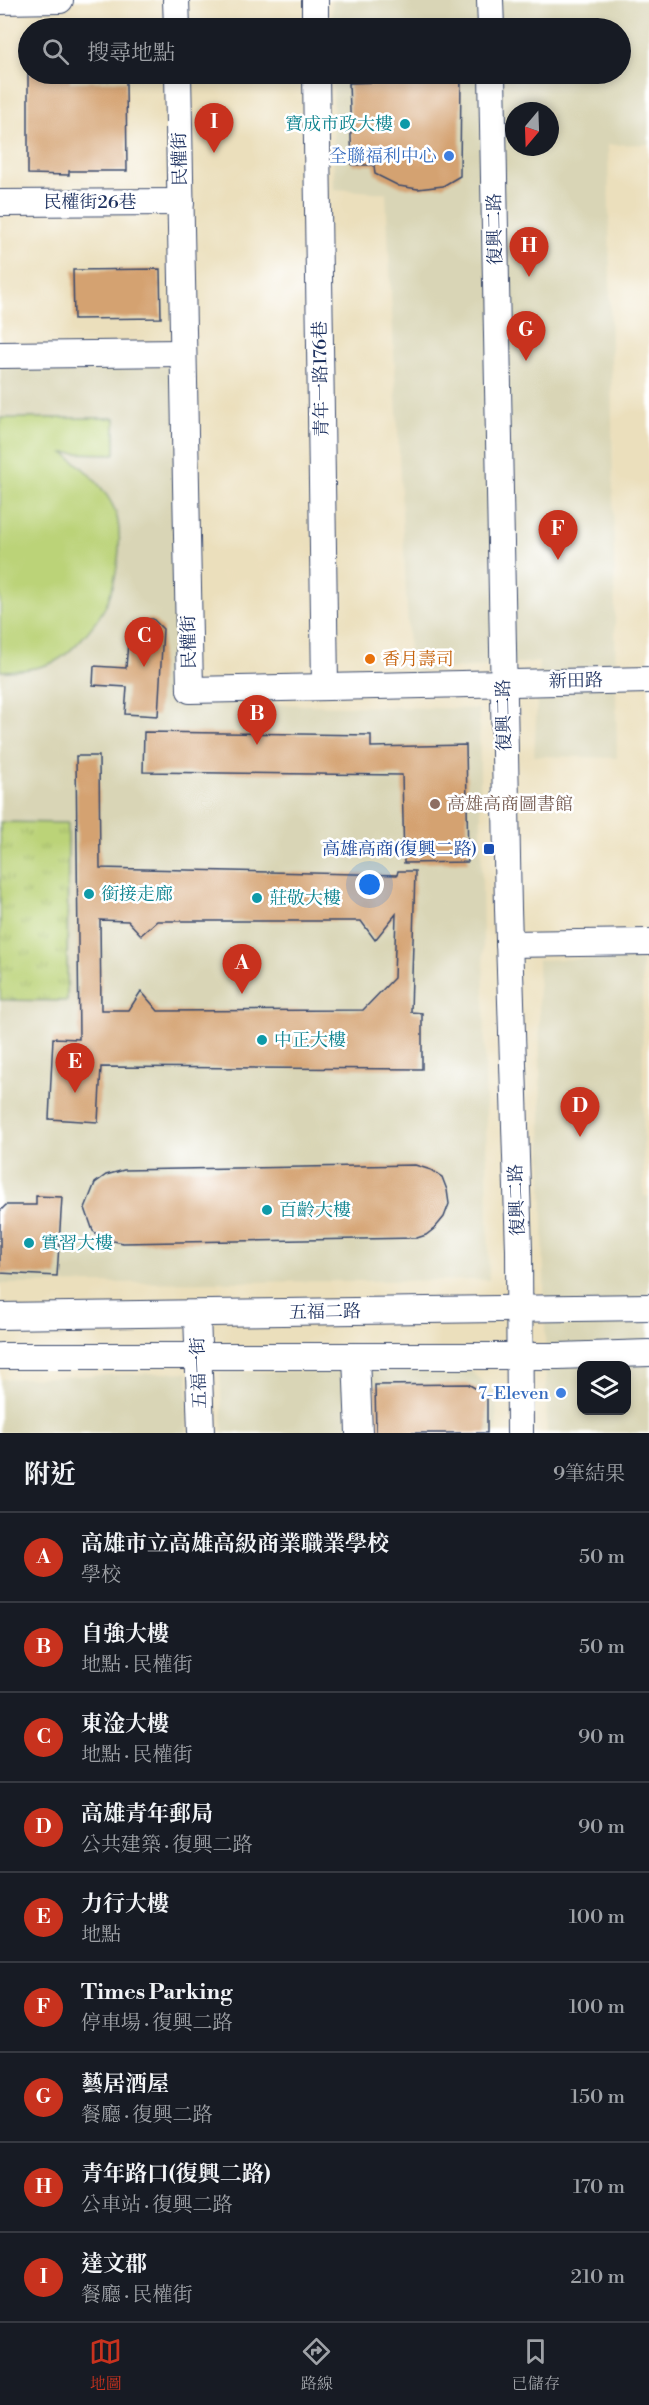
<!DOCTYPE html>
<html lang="zh-TW">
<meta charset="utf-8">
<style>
body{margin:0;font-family:"Libre Bodoni","Noto Serif TC",serif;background:#242831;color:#f1f3f6}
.controls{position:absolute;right:18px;bottom:18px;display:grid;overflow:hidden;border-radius:12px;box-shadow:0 3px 9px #0003}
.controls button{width:54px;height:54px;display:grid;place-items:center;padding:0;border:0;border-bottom:2px solid #363941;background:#171b24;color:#f1f3f6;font:30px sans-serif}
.compass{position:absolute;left:505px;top:102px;width:54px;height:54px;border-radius:50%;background:#171b24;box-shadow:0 3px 9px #0003;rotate:199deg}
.you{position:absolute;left:370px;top:885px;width:21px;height:21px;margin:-15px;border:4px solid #fff;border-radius:50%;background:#1a73e8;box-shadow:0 0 0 9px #1a73e833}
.badge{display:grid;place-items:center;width:39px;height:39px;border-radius:50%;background:#c8321e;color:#fff;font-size:20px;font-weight:700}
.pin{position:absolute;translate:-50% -50px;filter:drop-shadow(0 2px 3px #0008)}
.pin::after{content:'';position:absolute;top:32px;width:21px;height:18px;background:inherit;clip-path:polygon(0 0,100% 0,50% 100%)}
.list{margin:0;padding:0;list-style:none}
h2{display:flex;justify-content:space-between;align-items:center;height:78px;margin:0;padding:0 24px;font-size:26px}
h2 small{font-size:20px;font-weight:400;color:#9ea1a6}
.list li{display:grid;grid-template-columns:39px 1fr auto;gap:18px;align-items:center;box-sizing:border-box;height:90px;padding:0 24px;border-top:2px solid #363941}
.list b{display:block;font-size:22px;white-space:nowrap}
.list p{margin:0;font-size:20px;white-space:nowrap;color:#9ea1a6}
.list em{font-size:20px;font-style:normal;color:#9ea1a6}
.icon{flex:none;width:33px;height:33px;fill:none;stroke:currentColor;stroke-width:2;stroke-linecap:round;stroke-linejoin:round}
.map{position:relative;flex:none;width:649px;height:1433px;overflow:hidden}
.search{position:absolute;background:#171b24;box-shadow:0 3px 9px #0003;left:18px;right:18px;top:18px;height:66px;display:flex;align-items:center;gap:15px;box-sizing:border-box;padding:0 21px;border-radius:33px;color:#9ea1a6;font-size:22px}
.sheet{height:888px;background:#171b24}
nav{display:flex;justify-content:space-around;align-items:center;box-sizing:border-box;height:84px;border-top:2px solid #363941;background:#171b24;font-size:16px;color:#9ea1a6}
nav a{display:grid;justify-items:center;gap:3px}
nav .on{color:#c8321e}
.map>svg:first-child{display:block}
.built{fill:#d9d5b6;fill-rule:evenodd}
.grass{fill:url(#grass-tufts);stroke:#6b816b;stroke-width:1.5}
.pitch{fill:#bbd378;stroke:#6b816b;stroke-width:1.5}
.building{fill:#d4a271;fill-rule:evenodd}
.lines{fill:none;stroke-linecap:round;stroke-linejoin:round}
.minor-casing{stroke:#3a496c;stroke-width:28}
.minor{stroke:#fff;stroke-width:26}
.culture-dot{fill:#0f9aa8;stroke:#fff;stroke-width:2}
.shop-dot{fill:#3f7fe0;stroke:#fff;stroke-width:2}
.food-dot{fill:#e8710a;stroke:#fff;stroke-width:2}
.education-dot{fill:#8d6e63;stroke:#fff;stroke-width:2}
.transit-dot{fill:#1a4fb4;stroke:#fff;stroke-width:2}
.labels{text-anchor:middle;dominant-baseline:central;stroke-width:5;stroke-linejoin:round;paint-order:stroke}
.culture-label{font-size:18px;fill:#0d838f;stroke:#fff;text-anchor:start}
.shop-label{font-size:18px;fill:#366cbe;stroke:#fff;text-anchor:end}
.street-label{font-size:18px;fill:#1b2f5e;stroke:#fff}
.food-label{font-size:18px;fill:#c56008;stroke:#fff;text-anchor:start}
.education-label{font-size:18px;fill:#785e54;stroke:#fff;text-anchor:start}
.transit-label{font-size:18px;fill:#164399;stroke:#fff;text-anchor:end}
</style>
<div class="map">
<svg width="649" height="1433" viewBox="0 0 649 1433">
<defs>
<pattern id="grass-tufts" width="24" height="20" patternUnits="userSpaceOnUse" patternTransform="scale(1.5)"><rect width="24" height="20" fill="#bbd378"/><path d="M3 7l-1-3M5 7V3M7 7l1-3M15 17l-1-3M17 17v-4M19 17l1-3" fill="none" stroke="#a0b56a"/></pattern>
</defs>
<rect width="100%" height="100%" fill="#fff"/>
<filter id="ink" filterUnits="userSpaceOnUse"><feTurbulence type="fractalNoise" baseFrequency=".0167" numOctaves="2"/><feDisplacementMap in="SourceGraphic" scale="12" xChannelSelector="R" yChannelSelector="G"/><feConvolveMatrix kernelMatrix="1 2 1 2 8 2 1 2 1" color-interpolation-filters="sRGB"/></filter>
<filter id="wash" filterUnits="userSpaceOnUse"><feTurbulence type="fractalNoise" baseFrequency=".008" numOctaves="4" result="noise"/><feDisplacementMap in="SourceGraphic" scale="24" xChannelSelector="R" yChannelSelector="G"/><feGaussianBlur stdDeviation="1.35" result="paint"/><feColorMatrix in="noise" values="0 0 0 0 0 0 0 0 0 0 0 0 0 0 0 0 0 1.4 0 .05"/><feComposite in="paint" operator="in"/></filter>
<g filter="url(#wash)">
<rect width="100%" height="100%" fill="#ebdfbc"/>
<g class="built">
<path d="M332 0H649V144L608 145 617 758 534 756 539 662 410 672 386 193 334 189 333 74H620V28H332ZM514 111H550V147H514Z"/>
<polygon points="175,366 182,702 479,709 489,1280 0,1284 0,368"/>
<path d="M642 957 644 1196 649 1197V1433H547L538 960ZM582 1366H626V1410H582Z"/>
<polygon points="470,1370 497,1395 496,1433 223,1433 220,1372"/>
<polygon points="188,1372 187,1433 0,1433 0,1379"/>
</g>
<polygon class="grass" points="0,822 68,823 67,1001 0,1000"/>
<path class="pitch" d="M0 418H115V454L64 453C83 467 102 484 113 506 126 532 117 584 104 609 95 625 71 654 54 662 38 669 17 671 0 671Z"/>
<g id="blocks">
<g class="building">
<polygon points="28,74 70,74 70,82 126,81 127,171 69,171 69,175 28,174"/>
<polygon points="378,74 461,74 460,176 443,186 418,189 399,186 375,174 374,165 352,165 349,83 378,82"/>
<polygon points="160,269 161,318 74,319 73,270"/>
<polygon points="140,619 153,619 163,629 158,716 125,714 127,687 93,685 94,666 126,668 129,629"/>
<polygon points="144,732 371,735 371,747 466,745 468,862 404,863 402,775 143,772"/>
<path d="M76 756H99L100 868 397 875 398 871H415L411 1012 422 1013V1069L101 1067 98 1122 49 1119 53 1038 79 1039ZM396 914 394 978 363 1010 158 1011 141 991 129 1010H101L100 920 128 921 141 935 157 921H361L375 940Z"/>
<polygon points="415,1165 431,1170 442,1177 447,1190 449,1204 444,1217 435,1228 426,1235 417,1238 123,1243 104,1239 93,1231 85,1208 95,1183 106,1175 124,1170"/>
<polygon points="36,1196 62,1197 57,1276 0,1273 0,1211 6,1205 36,1205"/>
<polygon points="468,1384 487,1395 487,1433 376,1433 375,1385"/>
</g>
</g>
</g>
<g filter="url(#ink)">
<use href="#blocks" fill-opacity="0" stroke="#3a496c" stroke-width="1.5"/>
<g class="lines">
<defs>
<g id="minor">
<polyline points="176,0 177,28"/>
<polyline points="315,0 315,28"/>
<polyline points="490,0 491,28"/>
<polyline points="0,1 60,0"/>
<polyline points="178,74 190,690 649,680"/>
<polyline points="316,74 325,685"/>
<polyline points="492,74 508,909 519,1250 520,1433"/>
<polyline points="0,203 181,202"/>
<polyline points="0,355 183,353"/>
<polyline points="509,944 649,942"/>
<polyline points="197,1314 201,1433"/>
<polyline points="0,1316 649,1307"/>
<polyline points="0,1356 558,1356 649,1353"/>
<polyline points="356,1356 359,1433"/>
</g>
</defs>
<use href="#minor" class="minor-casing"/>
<use href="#minor" class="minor"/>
</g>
</g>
<g class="culture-dot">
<circle cx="405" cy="124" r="6"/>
<circle cx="89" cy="894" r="6"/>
<circle cx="257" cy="898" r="6"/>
<circle cx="262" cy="1040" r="6"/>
<circle cx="267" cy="1210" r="6"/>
<circle cx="29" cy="1243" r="6"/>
</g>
<g class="shop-dot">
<circle cx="449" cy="156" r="6"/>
<circle cx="561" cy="1393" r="6"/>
</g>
<circle class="food-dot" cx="370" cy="659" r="6"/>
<circle class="education-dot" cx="435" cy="804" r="6"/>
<rect class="transit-dot" x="483" y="843" width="12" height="12" rx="3"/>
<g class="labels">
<g class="culture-label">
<text x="393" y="124" text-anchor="end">寶成市政大樓</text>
<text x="101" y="894">銜接走廊</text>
<text x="269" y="898">莊敬大樓</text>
<text x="274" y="1040">中正大樓</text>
<text x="279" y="1210">百齡大樓</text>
<text x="41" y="1243">實習大樓</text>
</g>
<g class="shop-label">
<text x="437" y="156">全聯福利中心</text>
<text x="549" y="1393">7-Eleven</text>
</g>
<g class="street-label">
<text transform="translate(180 159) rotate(-91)">民權街</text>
<text x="90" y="202">民權街26巷</text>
<text transform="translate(495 229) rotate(-91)">復興二路</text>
<text transform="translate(321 379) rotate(-91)">青年一路176巷</text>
<text transform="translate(189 642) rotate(-91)">民權街</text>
<text transform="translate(576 681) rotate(-1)">新田路</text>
<text transform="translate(504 715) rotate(-91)">復興二路</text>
<text transform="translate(517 1200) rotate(-92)">復興二路</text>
<text transform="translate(325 1312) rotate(-1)">五福二路</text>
<text transform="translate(199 1373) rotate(-92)">五福一街</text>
</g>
<g class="food-label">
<text x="382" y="659">香月壽司</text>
</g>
<g class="education-label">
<text x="447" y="804">高雄高商圖書館</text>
</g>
<g class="transit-label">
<text x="477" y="849">高雄高商(復興二路)</text>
</g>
</g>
</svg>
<div class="controls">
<button><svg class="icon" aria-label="layers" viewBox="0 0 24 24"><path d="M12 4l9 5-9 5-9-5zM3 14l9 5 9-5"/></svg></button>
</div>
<svg class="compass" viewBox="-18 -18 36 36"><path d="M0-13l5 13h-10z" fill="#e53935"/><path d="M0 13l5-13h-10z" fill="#9ea1a6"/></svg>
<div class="you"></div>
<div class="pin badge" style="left:242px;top:994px">A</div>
<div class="pin badge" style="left:257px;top:745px">B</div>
<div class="pin badge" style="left:144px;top:667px">C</div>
<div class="pin badge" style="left:580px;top:1137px">D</div>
<div class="pin badge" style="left:75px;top:1093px">E</div>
<div class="pin badge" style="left:558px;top:560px">F</div>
<div class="pin badge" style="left:526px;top:361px">G</div>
<div class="pin badge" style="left:529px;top:277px">H</div>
<div class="pin badge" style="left:214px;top:153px">I</div>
<div class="search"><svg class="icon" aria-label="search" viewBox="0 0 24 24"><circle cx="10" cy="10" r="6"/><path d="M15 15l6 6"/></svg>搜尋地點</div>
</div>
<section class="sheet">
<h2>附近<small>9筆結果</small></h2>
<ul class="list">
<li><span class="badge">A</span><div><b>高雄市立高雄高級商業職業學校</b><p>學校</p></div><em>50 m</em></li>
<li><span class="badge">B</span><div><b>自強大樓</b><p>地點 · 民權街</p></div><em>50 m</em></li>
<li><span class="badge">C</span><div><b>東淦大樓</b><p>地點 · 民權街</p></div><em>90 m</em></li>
<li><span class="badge">D</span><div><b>高雄青年郵局</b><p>公共建築 · 復興二路</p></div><em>90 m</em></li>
<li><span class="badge">E</span><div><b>力行大樓</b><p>地點</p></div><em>100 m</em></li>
<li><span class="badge">F</span><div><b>Times Parking</b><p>停車場 · 復興二路</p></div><em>100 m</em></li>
<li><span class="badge">G</span><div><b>藝居酒屋</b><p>餐廳 · 復興二路</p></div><em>150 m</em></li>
<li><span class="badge">H</span><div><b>青年路口(復興二路)</b><p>公車站 · 復興二路</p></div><em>170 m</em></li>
<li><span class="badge">I</span><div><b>達文郡</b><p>餐廳 · 民權街</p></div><em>210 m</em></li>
</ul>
</section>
<nav>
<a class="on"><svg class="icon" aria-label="map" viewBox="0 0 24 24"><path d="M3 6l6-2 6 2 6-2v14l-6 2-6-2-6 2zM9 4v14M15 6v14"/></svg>地圖</a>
<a><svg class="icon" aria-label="directions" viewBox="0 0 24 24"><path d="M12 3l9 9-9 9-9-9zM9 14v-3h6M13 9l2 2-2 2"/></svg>路線</a>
<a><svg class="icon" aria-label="saved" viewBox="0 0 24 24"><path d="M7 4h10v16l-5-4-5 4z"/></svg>已儲存</a>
</nav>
